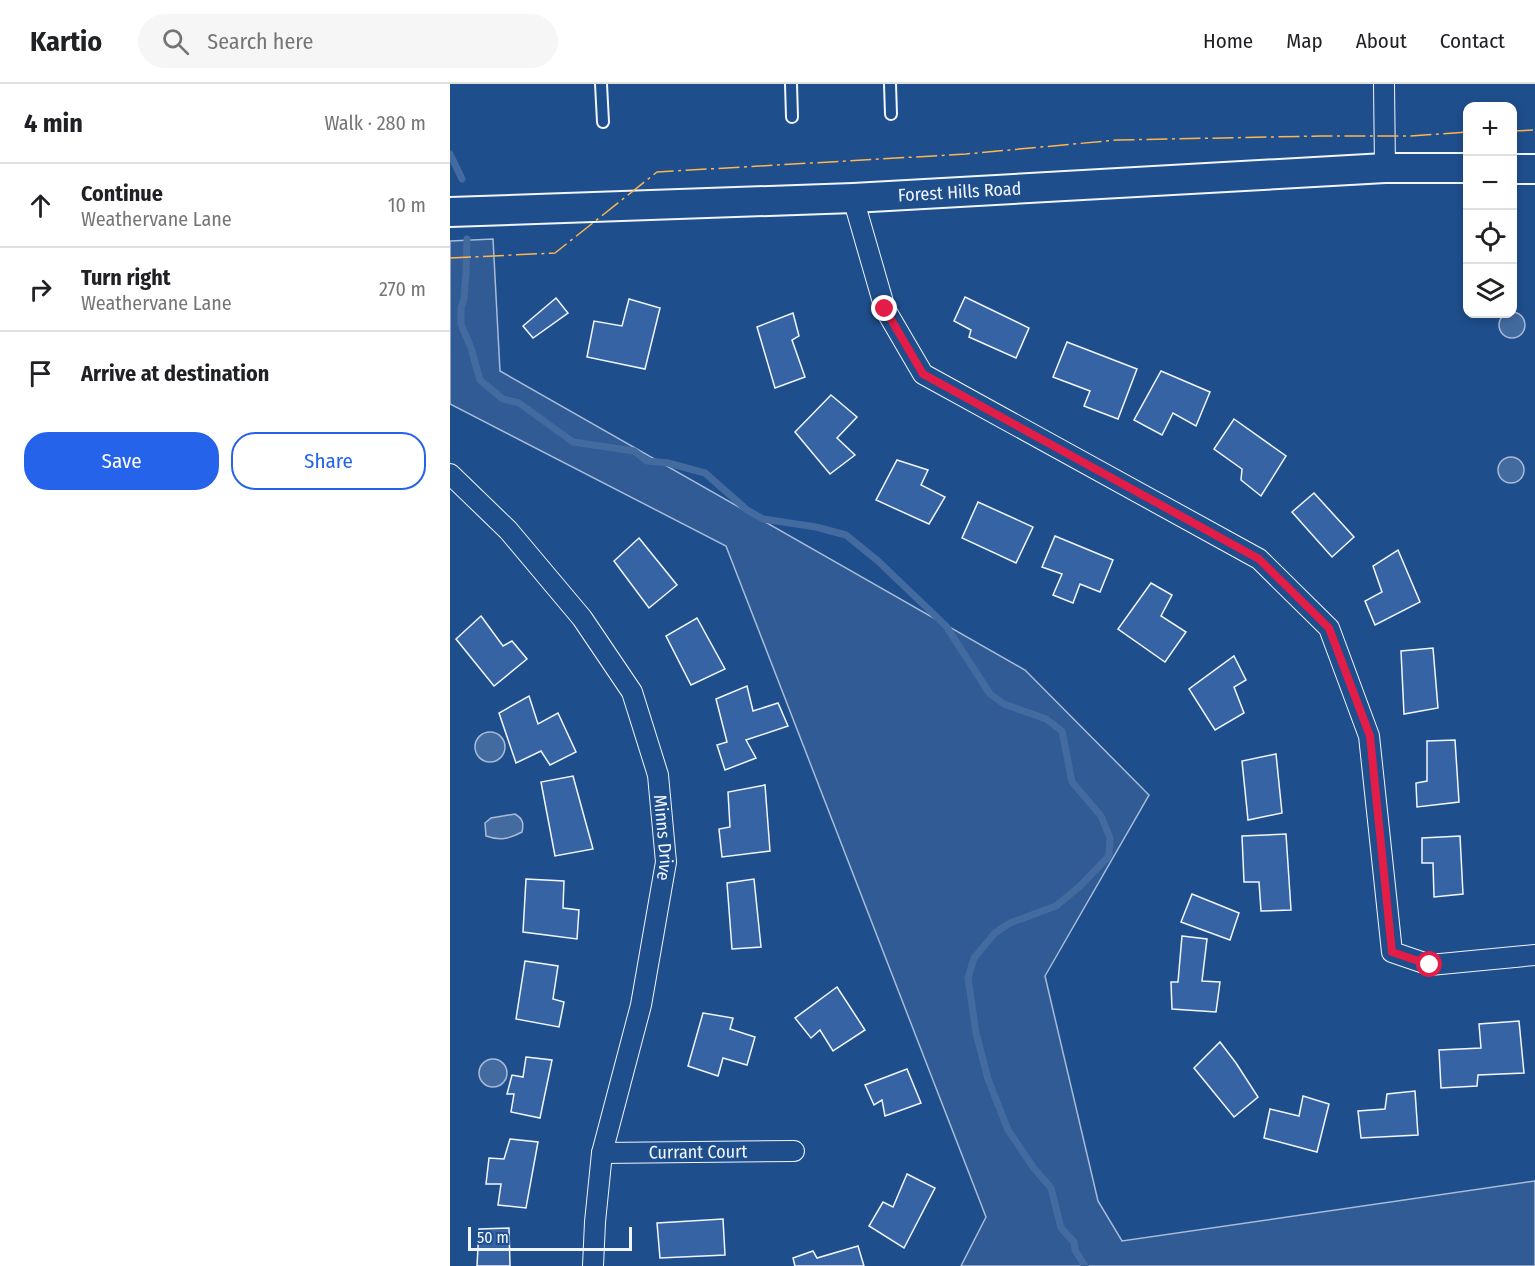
<!DOCTYPE html>
<meta charset="utf-8">
<style>
body{margin:0;font-family:"Fira Sans Condensed",sans-serif;background:#f6f6f6;color:#202124}
.controls{position:absolute;right:18px;top:18px;display:grid;overflow:hidden;border-radius:12px;box-shadow:0 3px 9px #0003}
.controls button{width:54px;height:54px;display:grid;place-items:center;padding:0;border:0;border-bottom:2px solid #e0e0e0;background:#fff;color:#202124;font:30px sans-serif}
.scale{position:absolute;left:18px;bottom:15px;width:164px;box-sizing:border-box;padding-left:6px;border:3px solid #f2f6ff;border-top:0;font-size:16px;line-height:21px;white-space:nowrap;color:#f2f6ff;-webkit-text-stroke:4px #1f4e8c;paint-order:stroke}
.stop{position:absolute;width:18px;height:18px;margin:-14px;border:4px solid #e11d48;border-radius:50%;background:#fff}
.stop.end{background:#e11d48;border-color:#fff;box-shadow:0 2px 6px #0008}
.list{margin:0;padding:0;list-style:none}
h2{display:flex;justify-content:space-between;align-items:center;height:78px;margin:0;padding:0 24px;font-size:26px}
h2 small{font-size:20px;font-weight:400;color:#757577}
.list li{display:grid;grid-template-columns:39px 1fr auto;gap:18px;align-items:center;box-sizing:border-box;height:84px;padding:0 24px;border-top:2px solid #e0e0e0}
.list b{display:block;font-size:22px;white-space:nowrap}
.list p{margin:0;font-size:20px;white-space:nowrap;color:#757577}
.list em{font-size:20px;font-style:normal;color:#757577}
.actions{display:flex;gap:12px;padding:18px 24px}
.actions a{flex:1;padding:14px 0;border:2px solid #2563eb;border-radius:24px;text-align:center;font-size:21px;color:#2563eb}
.actions .main{background:#2563eb;color:#fff}
.icon{flex:none;width:33px;height:33px;fill:none;stroke:currentColor;stroke-width:2;stroke-linecap:round;stroke-linejoin:round}
.map{position:relative;flex:none;width:1085px;height:1182px;overflow:hidden}
header{display:flex;align-items:center;gap:36px;box-sizing:border-box;height:84px;padding:0 30px;background:#fff;border-bottom:2px solid #e0e0e0}
header strong{font-size:28px}
nav{display:flex;gap:33px;margin-inline-start:auto;font-size:21px}
.search{width:420px;height:54px;background:#f6f6f6;display:flex;align-items:center;gap:15px;box-sizing:border-box;padding:0 21px;border-radius:33px;color:#757577;font-size:22px}
main{display:flex}
aside{flex:1;background:#fff}
.map>svg:first-child{display:block}
.built{fill:#305b95;stroke:#a8bbd7;stroke-width:1.5}
.water{fill:#446ba0;stroke:#a8bbd7;stroke-width:1.5}
.lines{fill:none;stroke-linecap:round;stroke-linejoin:round}
.stream{stroke:#446ba0;stroke-width:7}
.building{fill:#3563a3;stroke:#f2f6ff;stroke-width:1.5}
.lane-casing{stroke:#f2f6ff;stroke-width:14}
.street-casing{stroke:#f2f6ff;stroke-width:22}
.secondary-casing{stroke:#f2f6ff;stroke-width:32}
.lane{stroke:#1f4e8c;stroke-width:10}
.street{stroke:#1f4e8c;stroke-width:20}
.secondary{stroke:#1f4e8c;stroke-width:28}
.power{stroke:#ffb74d;stroke-width:1.5;stroke-dasharray:21 4.5 3 4.5;stroke-linecap:butt}
.route{stroke:#e11d48;stroke-width:8}
.labels{text-anchor:middle;dominant-baseline:central;stroke-width:4.5;stroke-linejoin:round;paint-order:stroke}
.street-label{font-size:18px;fill:#f2f6ff;stroke:#1f4e8c}
</style>
<header>
<strong>Kartio</strong>
<div class="search"><svg class="icon" aria-label="search" viewBox="0 0 24 24"><circle cx="10" cy="10" r="6"/><path d="M15 15l6 6"/></svg>Search here</div>
<nav><a>Home</a><a>Map</a><a>About</a><a>Contact</a></nav>
</header>
<main>
<aside>
<h2>4 min<small>Walk · 280 m</small></h2>
<ul class="list">
<li><svg class="icon" aria-label="ahead" viewBox="0 0 24 24"><path d="M12 20V5M6 11l6-6 6 6"/></svg><div><b>Continue</b><p>Weathervane Lane</p></div><em>10 m</em></li>
<li><svg class="icon" aria-label="right" viewBox="0 0 24 24"><path d="M7 20v-9h11M14 6l5 5-5 5"/></svg><div><b>Turn right</b><p>Weathervane Lane</p></div><em>270 m</em></li>
<li><svg class="icon" aria-label="arrive" viewBox="0 0 24 24"><path d="M6 21V4h12l-3 4 3 4H6"/></svg><div><b>Arrive at destination</b></div></li>
</ul>
<div class="actions"><a class="main">Save</a><a>Share</a></div>
</aside>
<div class="map">
<svg width="1085" height="1182" viewBox="0 0 1085 1182">
<rect width="100%" height="100%" fill="#1f4e8c"/>
<polygon class="built" points="43,155 50,287 575,586 699,711 595,892 648,1117 672,1157 1085,1097 1085,1182 511,1182 536,1133 276,462 0,320 0,157"/>
<g class="water">
<circle cx="1062" cy="241" r="13"/>
<circle cx="1061" cy="386" r="13"/>
<circle cx="40" cy="663" r="15"/>
<path d="M65 730C73 735 74 739 72 748 59 755 50 757 36 752L35 739 41 734Z"/>
<circle cx="43" cy="989" r="14"/>
</g>
<g class="lines">
<g class="stream">
<polyline points="0,70 12,95"/>
<polyline points="17,155 16,189 14,215 11,224 11,240 21,264 30,296 53,315 69,319 123,358 184,367 197,377 218,379 255,389 297,426 313,435 366,443 396,451 428,477 496,542 540,610 554,620 596,635 612,647 622,698 651,732 660,754 659,772 629,803 606,822 560,839 545,849 524,874 518,894 526,949 538,995 558,1046 583,1083 601,1104 611,1144 624,1158 625,1166 635,1182"/>
</g>
</g>
<g class="building">
<polygon points="515,213 579,244 566,274 519,253 521,246 504,237"/>
<polygon points="106,214 118,229 83,254 73,242"/>
<polygon points="179,215 210,224 195,285 137,273 144,237 172,242"/>
<polygon points="343,229 349,252 342,256 355,293 325,304 307,243"/>
<polygon points="617,258 687,285 668,335 634,322 640,307 603,293"/>
<polygon points="711,287 760,308 746,342 723,329 712,351 684,336"/>
<polygon points="381,311 407,333 387,354 405,371 380,390 345,348"/>
<polygon points="784,335 836,372 811,412 791,396 792,385 764,365"/>
<polygon points="447,376 478,386 471,401 495,413 479,440 426,416"/>
<polygon points="864,409 904,453 882,473 842,428"/>
<polygon points="528,418 583,443 566,479 512,454"/>
<polygon points="605,452 663,476 650,508 630,500 623,519 603,511 612,490 592,483"/>
<polygon points="189,454 227,501 199,524 164,477"/>
<polygon points="948,466 970,518 925,541 915,517 932,508 923,482"/>
<polygon points="701,499 722,511 711,532 736,548 715,578 668,545"/>
<polygon points="31,532 53,562 62,557 77,575 44,602 6,555"/>
<polygon points="247,534 275,585 241,601 216,552"/>
<polygon points="983,564 988,624 954,630 951,567"/>
<polygon points="784,572 796,596 784,603 794,629 765,646 739,605"/>
<polygon points="297,602 303,627 328,619 338,642 296,656 306,674 275,686 267,661 277,658 266,615"/>
<polygon points="79,612 88,640 108,629 126,668 100,681 91,667 66,679 49,629"/>
<polygon points="1005,656 1009,718 967,723 966,699 977,697 977,657"/>
<polygon points="826,670 832,729 798,736 792,677"/>
<polygon points="123,692 143,765 105,772 91,698"/>
<polygon points="315,701 320,767 272,773 269,745 280,743 278,708"/>
<polygon points="836,750 841,826 811,827 809,798 794,798 792,752"/>
<polygon points="1010,752 1013,810 984,813 983,779 972,779 972,754"/>
<polygon points="76,795 114,797 113,824 129,826 127,855 73,848"/>
<polygon points="304,795 311,863 282,865 277,799"/>
<polygon points="742,810 789,829 780,856 731,838"/>
<polygon points="732,852 757,855 752,897 770,898 766,928 722,925 721,898 728,898"/>
<polygon points="75,877 108,882 103,915 114,918 109,943 66,935"/>
<polygon points="387,903 415,946 383,967 370,946 361,954 345,934"/>
<polygon points="253,929 283,934 280,945 305,953 297,981 273,974 268,992 238,982"/>
<polygon points="1069,937 1074,989 1028,991 1027,1002 991,1004 989,966 1031,964 1029,940"/>
<polygon points="770,958 786,979 808,1013 784,1033 744,984"/>
<polygon points="76,973 102,976 90,1034 61,1028 64,1010 57,1010 62,991 73,993"/>
<polygon points="457,985 471,1019 435,1032 432,1016 424,1021 415,1001"/>
<polygon points="965,1007 968,1051 911,1054 908,1027 935,1025 937,1010"/>
<polygon points="853,1012 879,1020 867,1068 814,1054 820,1025 849,1032"/>
<polygon points="60,1055 88,1058 76,1124 48,1121 51,1100 36,1100 39,1074 54,1075"/>
<polygon points="457,1090 485,1104 454,1164 419,1142 433,1118 443,1123"/>
<polygon points="273,1135 275,1171 210,1174 207,1139"/>
<polygon points="59,1144 60,1182 27,1182 29,1145"/>
<polygon points="408,1162 414,1182 345,1182 343,1174 363,1167 367,1174"/>
</g>
<g class="lines">
<defs>
<g id="lane">
<polyline points="151,0 153,38"/>
<polyline points="341,0 342,33"/>
<polyline points="440,0 441,30"/>
</g>
<g id="street">
<polyline points="934,0 935,84"/>
<polyline points="403,114 435,225 473,290 809,475 879,544 919,652 942,868 980,881 1085,871"/>
<path id="s1" d="M0 390 58 446 132 534 182 608 208 691 216 778 191 921 152 1069 145 1138 143 1182"/>
<path id="s2" d="M152 1069 344 1067"/>
</g>
<g id="secondary">
<polyline points="1062,85 1085,85"/>
<path id="s3" d="M0 128 403 114 935 84H1018"/>
</g>
</defs>
<use href="#lane" class="lane-casing"/>
<use href="#street" class="street-casing"/>
<use href="#secondary" class="secondary-casing"/>
<use href="#lane" class="lane"/>
<use href="#street" class="street"/>
<use href="#secondary" class="secondary"/>
<g class="power">
<polyline points="1062,47 1085,46"/>
<polyline points="0,174 105,169 207,88 516,70 667,56 872,52 959,52 1018,48"/>
</g>
</g>
<g class="lines">
<polyline class="route" points="435,225 473,290 809,475 879,544 920,652 942,868 980,881"/>
</g>
<g class="labels">
<g class="street-label">
<text stroke="none"><textPath href="#s3" startOffset="510">Forest Hills Road</textPath></text>
<text stroke="none"><textPath href="#s1" startOffset="435">Minns Drive</textPath></text>
<text stroke="none"><textPath href="#s2" startOffset="96">Currant Court</textPath></text>
</g>
</g>
</svg>
<div class="controls">
<button>+</button>
<button>−</button>
<button><svg class="icon" aria-label="locate" viewBox="0 0 24 24"><circle cx="12" cy="12" r="6"/><path d="M12 2v4M12 18v4M2 12h4M18 12h4"/></svg></button>
<button><svg class="icon" aria-label="layers" viewBox="0 0 24 24"><path d="M12 4l9 5-9 5-9-5zM3 14l9 5 9-5"/></svg></button>
</div>
<div class="scale">50 m</div>
<div class="stop" style="left:980px;top:881px"></div>
<div class="stop end" style="left:435px;top:225px"></div>
</div>
</main>
